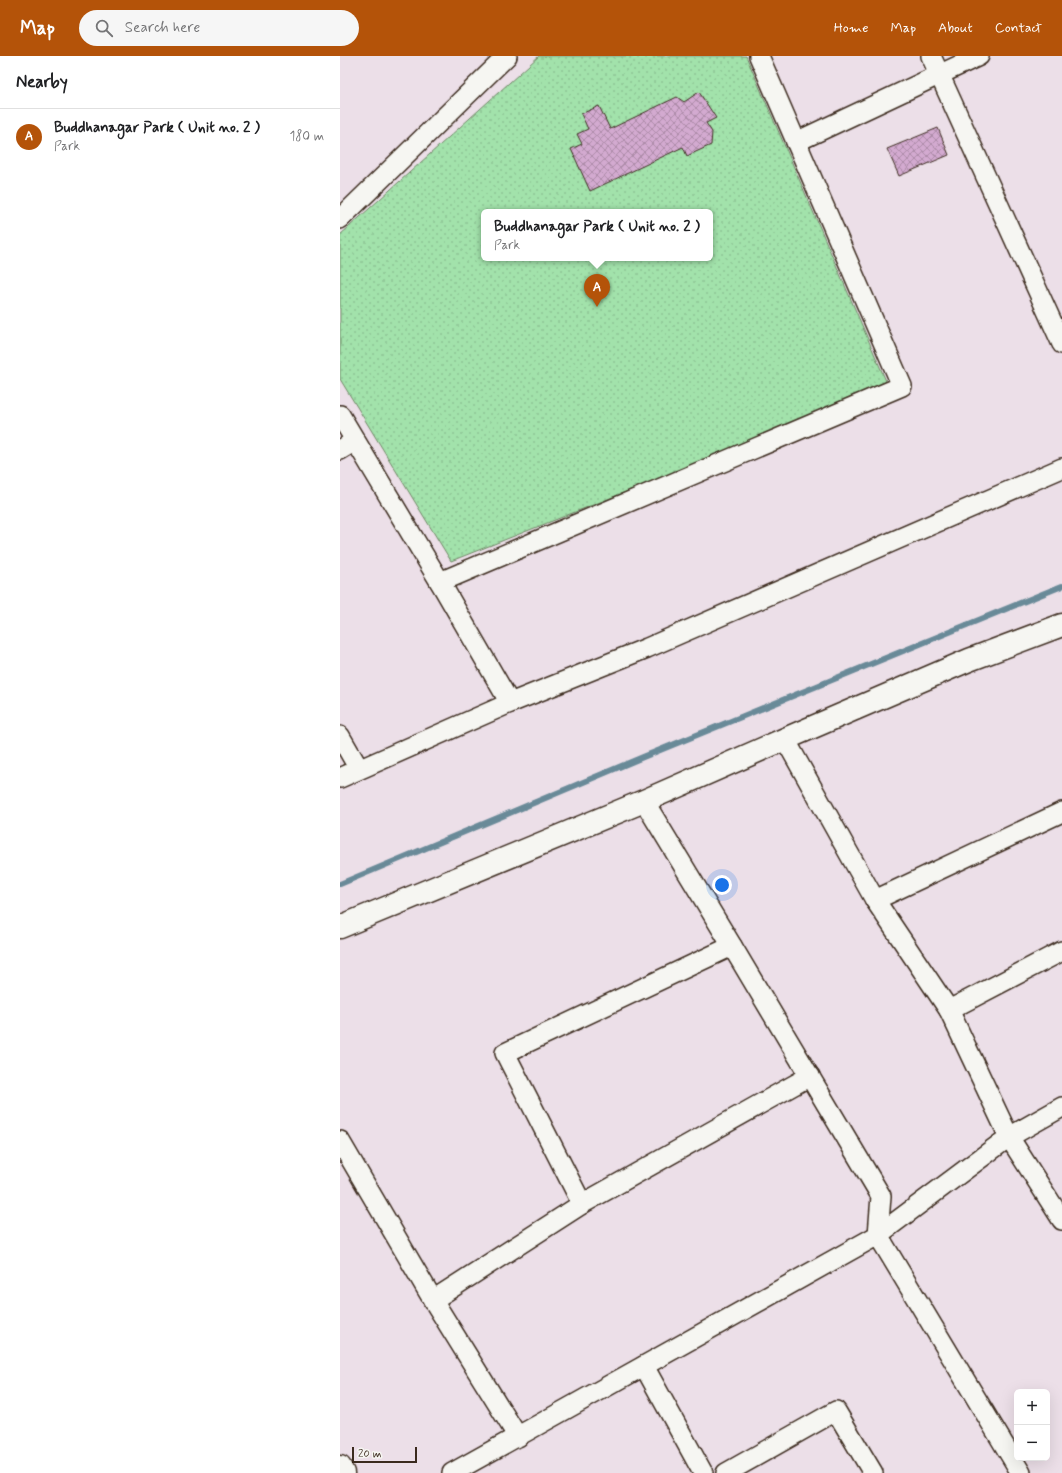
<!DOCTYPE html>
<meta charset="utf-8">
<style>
body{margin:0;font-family:Mynerve,sans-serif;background:#f6f6f6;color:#202124}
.controls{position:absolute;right:12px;bottom:12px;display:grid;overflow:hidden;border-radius:6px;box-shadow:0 4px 16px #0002}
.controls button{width:36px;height:36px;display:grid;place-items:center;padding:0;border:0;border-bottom:1px solid #e0e0e0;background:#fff;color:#202124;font:20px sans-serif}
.scale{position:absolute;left:12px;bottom:10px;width:65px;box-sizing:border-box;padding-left:4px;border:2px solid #3b2a1e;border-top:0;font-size:11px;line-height:14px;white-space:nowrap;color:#3b2a1e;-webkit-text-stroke:3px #f6f6f2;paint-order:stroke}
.you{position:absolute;left:382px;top:829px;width:14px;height:14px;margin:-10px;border:3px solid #fff;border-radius:50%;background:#1a73e8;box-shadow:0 0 0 6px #1a73e833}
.badge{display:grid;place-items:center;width:26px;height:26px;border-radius:50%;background:#b45309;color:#fff;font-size:13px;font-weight:700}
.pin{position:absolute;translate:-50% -33px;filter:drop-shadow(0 1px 2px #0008)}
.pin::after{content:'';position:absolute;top:21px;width:14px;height:12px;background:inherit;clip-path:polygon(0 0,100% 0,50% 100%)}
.popup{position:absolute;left:141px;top:153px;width:232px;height:52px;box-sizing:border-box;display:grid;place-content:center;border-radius:6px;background:#fff;filter:drop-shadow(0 1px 3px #0005);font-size:13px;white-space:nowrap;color:#757577}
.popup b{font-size:15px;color:#202124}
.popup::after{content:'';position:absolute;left:50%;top:100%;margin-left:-8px;border:8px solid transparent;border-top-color:#fff}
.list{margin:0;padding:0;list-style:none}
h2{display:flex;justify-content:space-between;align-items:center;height:52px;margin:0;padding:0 16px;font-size:17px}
h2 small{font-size:13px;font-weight:400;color:#757577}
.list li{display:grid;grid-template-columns:26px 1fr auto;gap:12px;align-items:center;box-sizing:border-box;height:56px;padding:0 16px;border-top:1px solid #e0e0e0}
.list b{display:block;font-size:15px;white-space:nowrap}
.list p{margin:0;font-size:13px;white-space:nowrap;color:#757577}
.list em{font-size:13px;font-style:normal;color:#757577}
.icon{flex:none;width:22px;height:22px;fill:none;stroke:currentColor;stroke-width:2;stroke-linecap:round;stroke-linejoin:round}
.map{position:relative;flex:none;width:722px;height:1417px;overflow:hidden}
header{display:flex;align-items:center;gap:24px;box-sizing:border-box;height:56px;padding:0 20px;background:#b45309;color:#fff}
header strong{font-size:19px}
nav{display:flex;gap:22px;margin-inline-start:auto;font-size:14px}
.search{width:280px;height:36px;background:#f6f6f6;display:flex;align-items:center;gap:10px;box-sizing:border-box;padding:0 14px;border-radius:22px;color:#757577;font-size:15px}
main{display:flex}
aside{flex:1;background:#fff}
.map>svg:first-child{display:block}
.green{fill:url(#green-dots);stroke:#6e8664;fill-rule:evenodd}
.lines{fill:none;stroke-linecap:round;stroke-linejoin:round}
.stream{stroke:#698a98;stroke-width:6}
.building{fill:url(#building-cross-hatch);stroke:#3b2a1e}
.minor-casing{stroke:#3b2a1e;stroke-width:22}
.tertiary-casing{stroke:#3b2a1e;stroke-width:25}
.secondary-casing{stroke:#3b2a1e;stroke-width:25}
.minor{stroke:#f6f6f2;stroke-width:19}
.tertiary{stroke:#f6f6f2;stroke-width:22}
.secondary{stroke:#f6f6f2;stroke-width:22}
</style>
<header>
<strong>Map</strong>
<div class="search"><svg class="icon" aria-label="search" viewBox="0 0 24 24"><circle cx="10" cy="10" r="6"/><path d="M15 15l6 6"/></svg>Search here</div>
<nav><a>Home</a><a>Map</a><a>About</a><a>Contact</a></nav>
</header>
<main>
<aside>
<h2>Nearby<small></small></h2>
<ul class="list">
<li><span class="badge">A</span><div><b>Buddhanagar Park ( Unit no. 2 )</b><p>Park</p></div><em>180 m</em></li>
</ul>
</aside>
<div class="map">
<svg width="722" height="1417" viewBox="0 0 722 1417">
<defs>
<pattern id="green-dots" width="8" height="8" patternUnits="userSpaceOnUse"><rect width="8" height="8" fill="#a2e2ab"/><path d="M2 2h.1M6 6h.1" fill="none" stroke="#8cc293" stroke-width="1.8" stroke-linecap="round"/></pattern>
<pattern id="building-cross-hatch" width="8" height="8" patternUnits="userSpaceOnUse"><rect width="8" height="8" fill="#d3aad0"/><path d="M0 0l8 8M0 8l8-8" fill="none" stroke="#ac8ba8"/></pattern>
</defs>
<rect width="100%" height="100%" fill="#ecdfe8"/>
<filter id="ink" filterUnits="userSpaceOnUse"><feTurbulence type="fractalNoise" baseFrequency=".025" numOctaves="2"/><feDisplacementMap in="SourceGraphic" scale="8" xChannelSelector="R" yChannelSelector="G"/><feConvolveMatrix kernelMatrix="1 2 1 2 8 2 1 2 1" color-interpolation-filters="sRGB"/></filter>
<g filter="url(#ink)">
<path class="green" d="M199 0H406L549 332 111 505 0 323V179ZM144 156H370V202H144Z"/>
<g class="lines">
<polyline class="stream" points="0,828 303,701 722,530"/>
</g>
<g class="building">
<polygon points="359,36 376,62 366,67 372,76 371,89 347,100 343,91 250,135 231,93 242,88 237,78 248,73 241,58 259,50 270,73 337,41 344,46"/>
<polygon points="598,72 609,99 559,120 547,93"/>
</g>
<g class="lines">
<defs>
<g id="minor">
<polyline points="591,0 722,288"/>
<polyline points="456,86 639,0"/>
<polyline points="0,163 167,0"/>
<polyline points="0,359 100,526 170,647"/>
<polyline points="0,394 15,385"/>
<polyline points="100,526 562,330 419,0"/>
<polyline points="0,680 19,713"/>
<polyline points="445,683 535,844 609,954 669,1081 722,1164"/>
<polyline points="0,722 170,647 307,592 722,412"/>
<polyline points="304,745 392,890 541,1140 538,1179"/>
<polyline points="535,844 722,756"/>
<polyline points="392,890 165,997 242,1148 470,1020"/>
<polyline points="609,954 722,895"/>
<polyline points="0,1085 93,1244 242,1148"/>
<polyline points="538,1179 669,1081 722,1051"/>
<polyline points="93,1244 178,1381"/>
<polyline points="304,1310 363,1417"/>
<polyline points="112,1417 538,1179 681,1417"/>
<polyline points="386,1417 496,1355 533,1417"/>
</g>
<polyline id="tertiary" points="0,871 304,745 445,683 629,604 722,569"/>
<polyline id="secondary" points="0,1411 3,1417"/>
</defs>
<use href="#minor" class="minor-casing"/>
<use href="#tertiary" class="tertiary-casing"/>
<use href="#secondary" class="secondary-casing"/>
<use href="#minor" class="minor"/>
<use href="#tertiary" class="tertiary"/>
<use href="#secondary" class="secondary"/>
</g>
</g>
</svg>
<div class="controls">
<button>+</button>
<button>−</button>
</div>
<div class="scale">20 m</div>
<div class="you"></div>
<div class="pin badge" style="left:257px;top:251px">A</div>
<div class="popup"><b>Buddhanagar Park ( Unit no. 2 )</b>Park</div>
</div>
</main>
